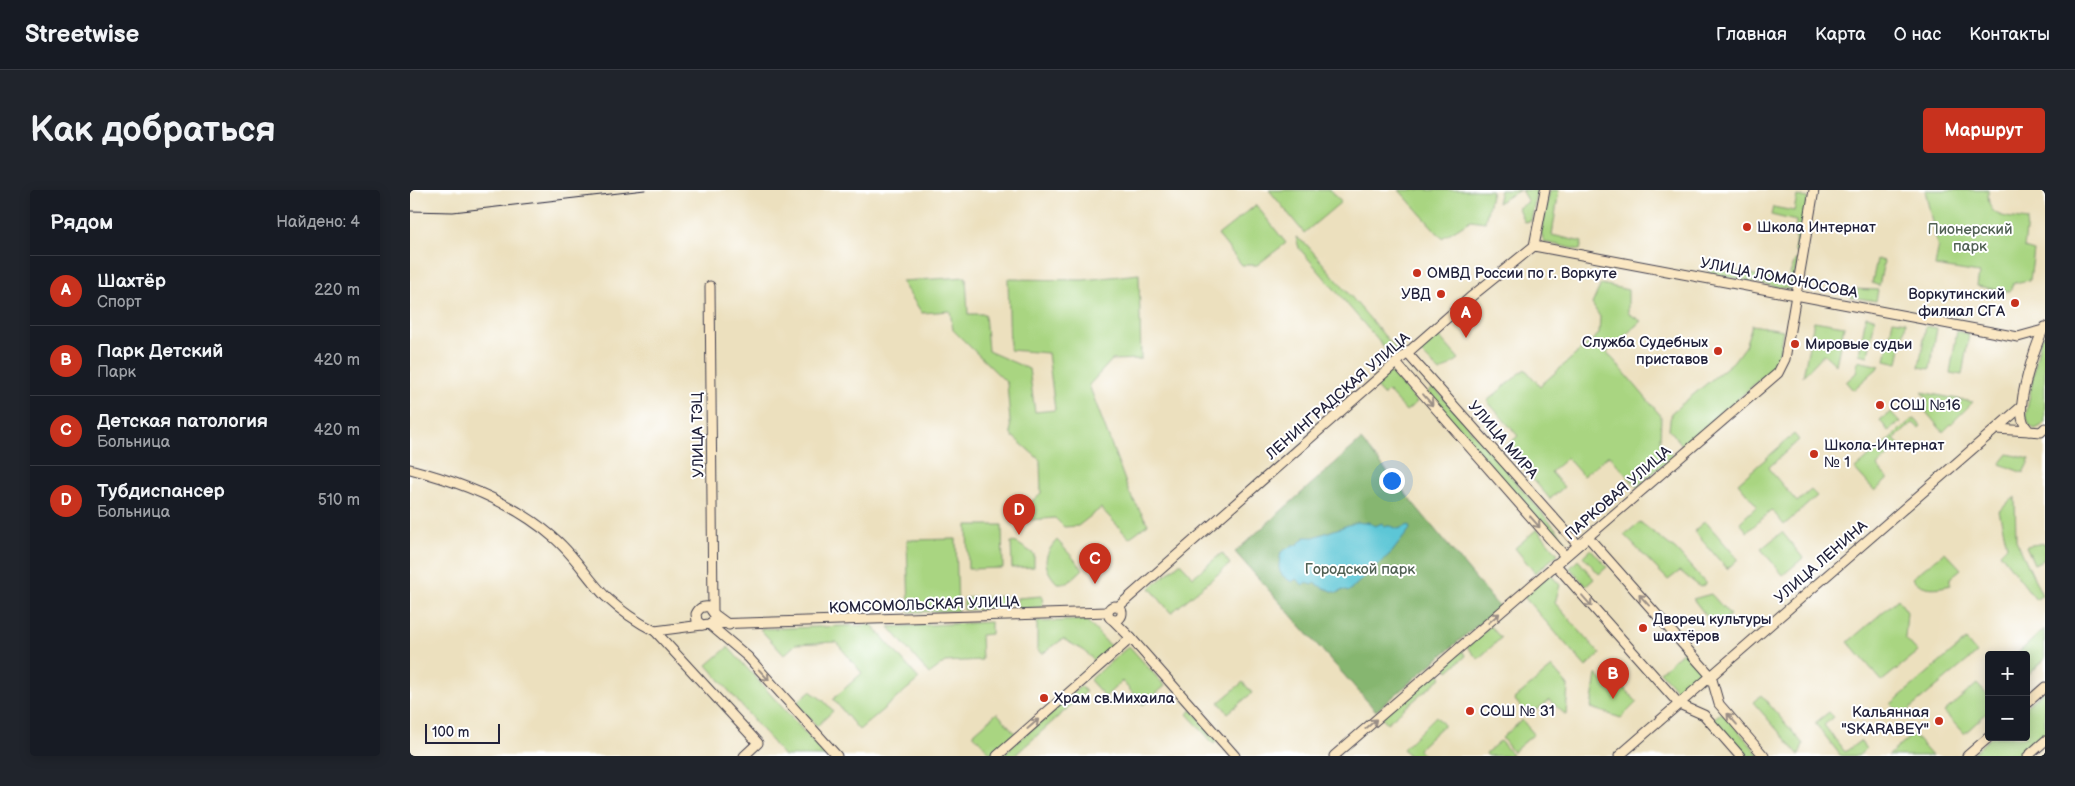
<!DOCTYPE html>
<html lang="ru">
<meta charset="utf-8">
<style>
body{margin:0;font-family:"Balsamiq Sans",sans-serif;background:#20242c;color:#f1f3f6}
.controls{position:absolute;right:15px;bottom:15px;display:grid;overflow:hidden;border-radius:5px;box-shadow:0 2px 12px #0003}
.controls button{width:45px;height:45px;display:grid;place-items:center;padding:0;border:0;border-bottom:1px solid #363941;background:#171b24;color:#f1f3f6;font:25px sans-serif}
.scale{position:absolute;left:15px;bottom:12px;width:75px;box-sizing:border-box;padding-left:5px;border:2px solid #22223b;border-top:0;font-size:14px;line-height:18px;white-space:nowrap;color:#22223b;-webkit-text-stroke:4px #fff;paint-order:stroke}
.you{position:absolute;left:981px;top:290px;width:18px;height:18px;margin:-12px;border:4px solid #fff;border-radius:50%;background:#1a73e8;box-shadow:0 0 0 8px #1a73e833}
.badge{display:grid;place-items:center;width:32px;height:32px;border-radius:50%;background:#c8321e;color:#fff;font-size:16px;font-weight:700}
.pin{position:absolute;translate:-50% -41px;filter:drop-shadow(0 1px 2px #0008)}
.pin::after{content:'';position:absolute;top:26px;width:18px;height:15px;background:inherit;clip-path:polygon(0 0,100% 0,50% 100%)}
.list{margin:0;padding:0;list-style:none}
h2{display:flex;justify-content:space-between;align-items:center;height:65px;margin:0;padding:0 20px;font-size:21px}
h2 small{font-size:16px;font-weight:400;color:#9ea1a6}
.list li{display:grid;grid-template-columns:32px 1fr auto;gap:15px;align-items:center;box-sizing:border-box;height:70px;padding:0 20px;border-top:1px solid #363941}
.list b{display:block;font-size:19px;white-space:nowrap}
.list p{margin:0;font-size:16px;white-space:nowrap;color:#9ea1a6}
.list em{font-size:16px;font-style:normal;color:#9ea1a6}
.map{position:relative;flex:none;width:1635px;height:566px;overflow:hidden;border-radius:5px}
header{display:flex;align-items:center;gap:30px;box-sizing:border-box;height:70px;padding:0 25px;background:#171b24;border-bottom:1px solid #363941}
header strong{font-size:24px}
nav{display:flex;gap:28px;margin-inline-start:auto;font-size:18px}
.intro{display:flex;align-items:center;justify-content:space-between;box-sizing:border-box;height:120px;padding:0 30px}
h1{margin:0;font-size:35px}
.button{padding:12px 22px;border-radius:5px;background:#c8321e;color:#fff;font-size:18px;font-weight:700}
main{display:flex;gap:30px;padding:0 30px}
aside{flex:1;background:#171b24;border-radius:5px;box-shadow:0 2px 12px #0003}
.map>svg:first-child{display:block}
.green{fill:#a9d581;stroke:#667c5e}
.forest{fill:#86b66f;stroke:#546c55}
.water{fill:#5cc6d6;stroke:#3f7488}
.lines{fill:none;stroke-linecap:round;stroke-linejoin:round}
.secondary-casing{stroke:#403e4f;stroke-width:11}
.secondary{stroke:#fae7c3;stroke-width:9}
.rail{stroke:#22223b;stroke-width:1}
.oneway{stroke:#998e86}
.poi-dot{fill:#c8321e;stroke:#fff;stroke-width:2}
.labels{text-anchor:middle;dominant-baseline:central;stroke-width:4;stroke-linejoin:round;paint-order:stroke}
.poi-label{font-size:15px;fill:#22223b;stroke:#fff;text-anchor:start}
.park-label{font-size:15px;fill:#516154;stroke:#fff}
.street-label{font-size:15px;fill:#22223b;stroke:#fff}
</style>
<header>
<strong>Streetwise</strong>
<nav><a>Главная</a><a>Карта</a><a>О нас</a><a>Контакты</a></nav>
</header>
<div class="intro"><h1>Как добраться</h1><a class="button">Маршрут</a></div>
<main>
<aside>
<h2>Рядом<small>Найдено: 4</small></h2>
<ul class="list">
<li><span class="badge">A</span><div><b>Шахтёр</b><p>Спорт</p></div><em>220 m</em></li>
<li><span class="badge">B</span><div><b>Парк Детский</b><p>Парк</p></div><em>420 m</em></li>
<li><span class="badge">C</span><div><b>Детская патология</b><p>Больница</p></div><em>420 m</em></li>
<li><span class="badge">D</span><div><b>Тубдиспансер</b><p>Больница</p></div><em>510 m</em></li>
</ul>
</aside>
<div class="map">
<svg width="1635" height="566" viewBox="0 0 1635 566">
<rect width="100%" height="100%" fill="#fff"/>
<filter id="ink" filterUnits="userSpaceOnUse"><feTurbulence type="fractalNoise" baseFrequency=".02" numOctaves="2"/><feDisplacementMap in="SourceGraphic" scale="10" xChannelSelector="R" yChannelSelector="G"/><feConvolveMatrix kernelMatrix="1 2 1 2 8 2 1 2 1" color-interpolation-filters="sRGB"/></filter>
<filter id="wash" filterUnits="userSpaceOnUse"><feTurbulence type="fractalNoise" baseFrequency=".0096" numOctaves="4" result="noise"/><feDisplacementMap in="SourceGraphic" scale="20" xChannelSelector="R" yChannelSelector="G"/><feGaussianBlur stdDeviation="1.12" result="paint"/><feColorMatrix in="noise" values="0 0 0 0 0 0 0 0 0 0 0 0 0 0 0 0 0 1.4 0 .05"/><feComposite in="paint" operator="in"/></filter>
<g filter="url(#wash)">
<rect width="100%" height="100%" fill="#ece0be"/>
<g class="green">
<polygon points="859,0 921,0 931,12 894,43"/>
<polygon points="989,0 1082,0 1075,32 1061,30 1032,48"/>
<polygon points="1090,0 1110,0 1087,13"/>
<polygon points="1111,0 1127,0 1121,31 1114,32 1108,18 1118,12"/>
<polygon points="1140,0 1149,0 1142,45 1172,52 1170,60 1134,52 1131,42"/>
<path d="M1515 0H1578C1577 29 1593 26 1617 30L1614 58 1624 61 1620 90 1604 93 1599 102 1567 96 1569 83 1525 76 1528 59Z"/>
<polygon points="1387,6 1398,8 1389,64 1385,62 1386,31 1361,25 1363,17 1384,21"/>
<polygon points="846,15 876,53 847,75 832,75 808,45"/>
<polygon points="886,47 897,55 990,164 984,169 889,58"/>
<polygon points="1467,69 1474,71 1469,96 1462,93"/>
<polygon points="1385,70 1388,70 1382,100 1299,83 1300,75 1377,92"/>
<polygon points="729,84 731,169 702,170 679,195 720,304 738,334 719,348 691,318 668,336 654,337 645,328 608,331 608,324 631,303 630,270 601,245 597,193 543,140 540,121 512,123 491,91 556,87 558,124 575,124 578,161 619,179 625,222 645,220 638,163 600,160 598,89 673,90"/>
<polygon points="1191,94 1218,100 1218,123 1231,131 1197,162 1251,226 1250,251 1263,266 1227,297 1199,265 1173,286 1157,268 1141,282 1154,297 1140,309 1095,257 1108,246 1077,211 1115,179 1130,196 1189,144 1190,127 1182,114"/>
<polygon points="1442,99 1468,100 1466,111 1441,107"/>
<polygon points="1456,126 1465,128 1458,166 1449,164"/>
<polygon points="1483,130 1496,132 1488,173 1475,170"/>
<polygon points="1404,131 1434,136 1426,175 1414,164 1393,186"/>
<polygon points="1342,135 1373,140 1367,174 1274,257 1259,239 1261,223 1323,172 1335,156"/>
<polygon points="1516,136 1527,138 1520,179 1509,177"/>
<polygon points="1547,141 1559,144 1552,185 1540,183"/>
<polygon points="1027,144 1049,169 1030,182 1009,161"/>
<polygon points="1635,144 1635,232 1631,236 1625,239 1620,236 1616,225 1630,150"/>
<polygon points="1448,171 1470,176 1443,200 1436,192 1446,183"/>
<polygon points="980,182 1007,212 996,221 978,201 973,205 965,196"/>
<polygon points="1024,197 1157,352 1151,357 1017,203"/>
<polygon points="1511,202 1563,212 1533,242 1516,222 1518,210"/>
<polygon points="1481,222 1490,232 1478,241 1470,230"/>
<polygon points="1505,229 1511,236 1509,238 1503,233 1484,249 1490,256 1467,276 1478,289 1465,301 1445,279 1501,230"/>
<polygon points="1384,244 1389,250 1358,278 1387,312 1401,300 1407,306 1374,335 1362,320 1337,342 1330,332 1347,316 1328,293"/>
<polygon points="1598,264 1620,269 1613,283 1590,274"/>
<polygon points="1605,307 1606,350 1632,405 1626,410 1590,363 1597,356 1589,321"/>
<polygon points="1295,331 1328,369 1317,379 1284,341"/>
<polygon points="1230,332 1266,360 1296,394 1290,397 1270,381 1258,390 1214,345"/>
<polygon points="557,335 592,335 593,378 558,379"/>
<polygon points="1127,339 1148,364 1125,383 1105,358"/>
<polygon points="1372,342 1393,368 1373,385 1351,359"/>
<polygon points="546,349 548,421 499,422 497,350"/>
<path d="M647 350 673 379 658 393H647C632 377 633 365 647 350Z"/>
<polygon points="601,352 607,353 624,364 624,377 602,378"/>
<polygon points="1635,353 1635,369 1624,374 1616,356"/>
<polygon points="1181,359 1197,377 1189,384 1173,366"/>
<path d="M1535 362 1551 379 1540 388V395C1526 399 1512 400 1502 388Z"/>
<polygon points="812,363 820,374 761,423 740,398 770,373 783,387"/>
<polygon points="1168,370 1184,389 1176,396 1160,378"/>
<polygon points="1140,384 1150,395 1145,413 1190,464 1176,477 1114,407"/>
<polygon points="1301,404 1320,425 1305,437 1283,409"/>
<polygon points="599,406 599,418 554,420 554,408"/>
<polygon points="632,406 633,417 608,419 607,408"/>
<polygon points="1488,409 1497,422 1495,448 1508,462 1472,491 1438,452"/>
<polygon points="676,430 703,459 687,474 675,461 653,449 632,464 627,460 627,432"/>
<polygon points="581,432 581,444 571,445 572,470 535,472 519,484 479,437"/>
<polygon points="462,435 509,489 449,540 423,509 452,483 426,452 386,454 374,465 350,439"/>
<polygon points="1080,436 1091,448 1068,469 1057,457"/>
<polygon points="1634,439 1635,469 1616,487 1616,465 1606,465"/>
<polygon points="1556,450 1567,463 1491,526 1481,514"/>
<polygon points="719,456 755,496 733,515 712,491 695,507 680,490"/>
<polygon points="318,457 416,566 374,566 297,475"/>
<polygon points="1051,460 1056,466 1038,481 1033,475"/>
<polygon points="1275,460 1294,482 1269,503 1250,482"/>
<polygon points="1142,477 1158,496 1156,525 1139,510 1119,526 1104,509"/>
<polygon points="1027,481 1032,487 977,533 972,527"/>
<polygon points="1186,484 1204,505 1213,497 1227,512 1211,528 1181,518"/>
<polygon points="833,492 842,503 818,523 809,512"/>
<polygon points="1567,494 1579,507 1579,521 1554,544 1534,522"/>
<polygon points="671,496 676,502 604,566 591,566"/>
<polygon points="1635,500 1635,548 1614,566 1560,566 1581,547 1616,547 1616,516"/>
<polygon points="400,501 413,510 423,521 407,536 386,513"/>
<polygon points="1351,505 1393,554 1389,565 1343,512"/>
<polygon points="782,520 808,550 804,554 777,524"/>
<polygon points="1312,522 1350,566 1334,566 1302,530"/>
<polygon points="1419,522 1424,527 1414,535 1435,562 1450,551 1456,559 1448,566 1431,566 1405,533"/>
<polygon points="587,523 605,543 581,564 563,544"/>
<polygon points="1026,526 1034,535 1008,559 1014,566 999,566 993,559"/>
<polygon points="1112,530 1124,544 1103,562 1092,548"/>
<polygon points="1503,544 1522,566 1478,566"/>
<polygon points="1090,551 1102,564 1099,566 1078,566 1076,563"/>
</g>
<polygon class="forest" points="951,250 1089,417 966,521 825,362"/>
<path class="water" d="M947 332 953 333 958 332 965 336 972 333 974 336H981L988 339 999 335 1000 339 982 362 938 402 933 400 927 403C919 399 911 398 904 393L902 395 896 392 893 395 886 389 882 392C866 383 868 379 871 362L883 355H887L895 347H904Z"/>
</g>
<g filter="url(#ink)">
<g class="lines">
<defs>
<g id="secondary">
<polyline points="1124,56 1608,147 1633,140 1635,137"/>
<polyline points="300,96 303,421"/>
<path d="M1635 139 1633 140C1625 157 1606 214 1613 231 1614 235 1617 238 1619 241L1631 242 1635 238"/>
<polyline points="997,163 1168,355"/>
<polyline points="986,173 1155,366"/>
<polyline points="1586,239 1619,241"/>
<path d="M0 279C50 292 104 313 143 347 164 364 177 388 196 407 211 421 227 432 245 441L348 553 334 566"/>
<polyline points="1178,347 1301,486 1309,514 1354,566"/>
<polyline points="1145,374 1269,514 1294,525 1330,566"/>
<circle cx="705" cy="423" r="7"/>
<polyline points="709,416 1062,106 1124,56 1135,0"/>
<polyline points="703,430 721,448 825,566"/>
<path d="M303 431 299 434 292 435 287 431 286 424C289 418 292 416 299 417L304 424 319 435"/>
<polyline points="299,434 698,422"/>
<polyline points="299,434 338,467 427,566"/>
<polyline points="245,441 292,435"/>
<polyline points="1616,514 1635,497"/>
<polyline points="587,566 721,448"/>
<polyline points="924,566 1368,183 1375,169 1404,0"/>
<polyline points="1209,566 1611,217"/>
<polyline points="1557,566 1579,547"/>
<polyline points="1618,566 1635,551"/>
</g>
</defs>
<use href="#secondary" class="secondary-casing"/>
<use href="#secondary" class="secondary"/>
<polyline class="rail" points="0,21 43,22 235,0"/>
</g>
<defs><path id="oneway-shaft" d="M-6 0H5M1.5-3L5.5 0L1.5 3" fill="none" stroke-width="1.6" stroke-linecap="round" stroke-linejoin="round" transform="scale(1.25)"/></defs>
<g class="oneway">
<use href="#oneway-shaft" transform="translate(1018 210) rotate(49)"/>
<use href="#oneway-shaft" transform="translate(1125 332) rotate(49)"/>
<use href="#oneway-shaft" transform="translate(1234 410) rotate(-132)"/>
<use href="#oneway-shaft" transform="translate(1177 411) rotate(49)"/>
<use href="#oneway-shaft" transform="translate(1084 428) rotate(-41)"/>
<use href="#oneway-shaft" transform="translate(354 485) rotate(47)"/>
<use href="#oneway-shaft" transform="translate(1322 529) rotate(-131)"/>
<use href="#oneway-shaft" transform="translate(623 534) rotate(-41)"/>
<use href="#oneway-shaft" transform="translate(961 534) rotate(-41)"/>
</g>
</g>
<g class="poi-dot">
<circle cx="1337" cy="37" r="5"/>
<circle cx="1007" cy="83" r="5"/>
<circle cx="1031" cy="104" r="5"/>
<circle cx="1605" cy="113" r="5"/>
<circle cx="1385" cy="154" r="5"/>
<circle cx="1308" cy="161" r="5"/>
<circle cx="1470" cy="215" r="5"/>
<circle cx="1404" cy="264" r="5"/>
<circle cx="1233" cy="438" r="5"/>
<circle cx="634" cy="508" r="5"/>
<circle cx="1060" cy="521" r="5"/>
<circle cx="1529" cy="531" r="5"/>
</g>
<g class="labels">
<g class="poi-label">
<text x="1347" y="37">Школа Интернат</text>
<text x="1017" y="83">ОМВД России по г. Воркуте</text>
<text x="1021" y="104" text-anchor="end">УВД</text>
<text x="1595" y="104" text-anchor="end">Воркутинский<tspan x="1595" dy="17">филиал СГА</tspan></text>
<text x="1298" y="152" text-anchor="end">Служба Судебных<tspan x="1298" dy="17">приставов</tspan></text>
<text x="1395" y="154">Мировые судьи</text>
<text x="1480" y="215">СОШ №16</text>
<text x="1414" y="255">Школа-Интернат<tspan x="1414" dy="17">№ 1</tspan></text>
<text x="1243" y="429">Дворец культуры<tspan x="1243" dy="17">шахтёров</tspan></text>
<text x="644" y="508">Храм св.Михаила</text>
<text x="1070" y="521">СОШ № 31</text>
<text x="1519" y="522" text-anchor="end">Кальянная<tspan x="1519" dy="17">"SKARABEY"</tspan></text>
</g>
<g class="park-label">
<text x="1560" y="39">Пионерский<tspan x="1560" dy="17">парк</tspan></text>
<text x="950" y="379">Городской парк</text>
</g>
<g class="street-label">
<text transform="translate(1369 88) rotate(11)">УЛИЦА ЛОМОНОСОВА</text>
<text transform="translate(928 206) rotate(-41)">ЛЕНИНГРАДСКАЯ УЛИЦА</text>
<text transform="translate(288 245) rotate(-91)">УЛИЦА ТЭЦ</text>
<text transform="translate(1093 250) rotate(49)">УЛИЦА МИРА</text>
<text transform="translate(1208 303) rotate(-41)">ПАРКОВАЯ УЛИЦА</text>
<text transform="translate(1411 372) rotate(-41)">УЛИЦА ЛЕНИНА</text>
<text transform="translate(514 415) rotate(-2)">КОМСОМОЛЬСКАЯ УЛИЦА</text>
</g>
</g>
</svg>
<div class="controls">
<button>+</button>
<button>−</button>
</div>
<div class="scale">100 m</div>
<div class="you"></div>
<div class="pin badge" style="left:1056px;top:148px">A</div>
<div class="pin badge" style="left:1203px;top:509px">B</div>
<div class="pin badge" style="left:685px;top:394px">C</div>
<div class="pin badge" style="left:609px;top:345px">D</div>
</div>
</main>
